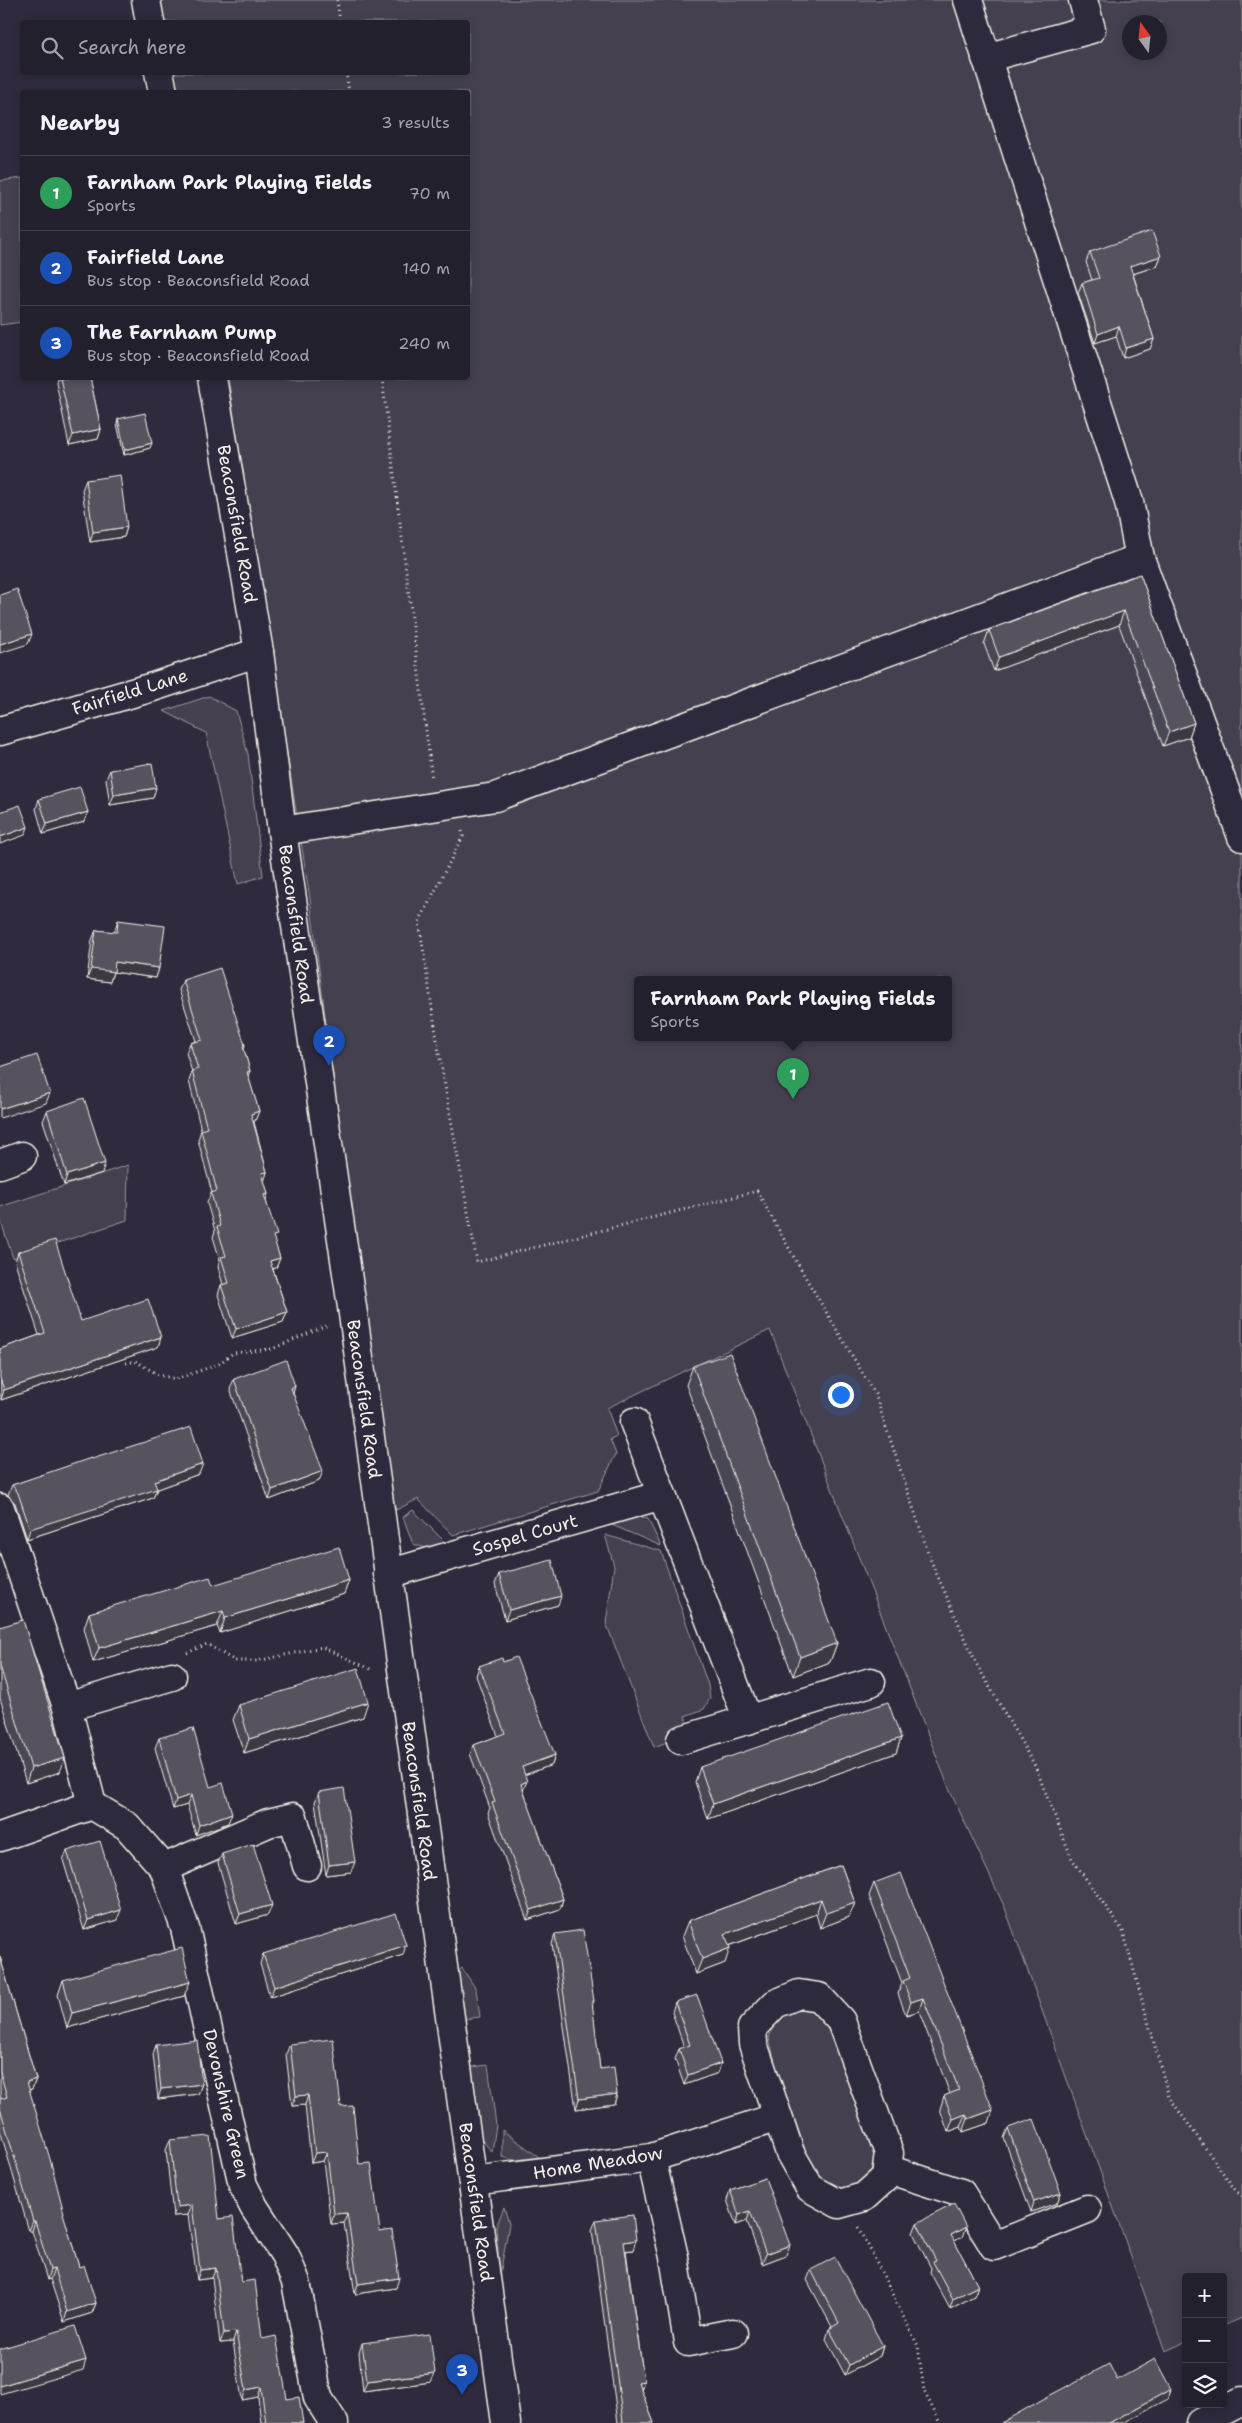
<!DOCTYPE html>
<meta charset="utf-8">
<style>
body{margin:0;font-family:"Shantell Sans",sans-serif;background:#2f2d3a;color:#f1f3f6}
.controls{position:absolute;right:15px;bottom:15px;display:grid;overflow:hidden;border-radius:5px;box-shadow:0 2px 8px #0003}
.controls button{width:45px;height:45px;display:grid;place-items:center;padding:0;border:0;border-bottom:1px solid #403e4a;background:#23202e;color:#f1f3f6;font:25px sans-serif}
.compass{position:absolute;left:1122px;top:15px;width:45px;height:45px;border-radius:50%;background:#23202e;box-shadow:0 2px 8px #0003;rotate:345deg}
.you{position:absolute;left:840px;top:1394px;width:18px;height:18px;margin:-12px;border:4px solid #fff;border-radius:50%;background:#1a73e8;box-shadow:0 0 0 8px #1a73e833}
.badge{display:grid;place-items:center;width:32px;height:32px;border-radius:50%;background:#ffd166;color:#fff;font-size:16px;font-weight:700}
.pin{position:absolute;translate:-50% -41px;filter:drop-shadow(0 1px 2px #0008)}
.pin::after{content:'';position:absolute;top:26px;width:18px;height:15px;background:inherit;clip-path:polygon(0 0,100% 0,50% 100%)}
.popup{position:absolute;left:634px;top:976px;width:318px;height:65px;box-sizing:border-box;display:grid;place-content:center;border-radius:5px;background:#23202e;filter:drop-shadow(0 1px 4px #0005);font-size:16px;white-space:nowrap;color:#a3a3aa}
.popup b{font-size:19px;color:#f1f3f6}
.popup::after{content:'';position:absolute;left:50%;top:100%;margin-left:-10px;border:10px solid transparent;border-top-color:#23202e}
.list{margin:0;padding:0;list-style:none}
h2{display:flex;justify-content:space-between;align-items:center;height:65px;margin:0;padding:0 20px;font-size:21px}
h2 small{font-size:16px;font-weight:400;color:#a3a3aa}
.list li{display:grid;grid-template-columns:32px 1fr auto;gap:15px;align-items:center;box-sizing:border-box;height:75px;padding:0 20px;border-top:1px solid #403e4a}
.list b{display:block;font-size:19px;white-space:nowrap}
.list p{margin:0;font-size:16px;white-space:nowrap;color:#a3a3aa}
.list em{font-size:16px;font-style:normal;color:#a3a3aa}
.icon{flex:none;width:28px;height:28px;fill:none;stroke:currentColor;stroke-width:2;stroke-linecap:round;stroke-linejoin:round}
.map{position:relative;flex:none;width:1242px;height:2423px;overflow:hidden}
.search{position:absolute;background:#23202e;box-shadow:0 2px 8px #0003;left:20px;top:20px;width:450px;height:55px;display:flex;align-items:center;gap:12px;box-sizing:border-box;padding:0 18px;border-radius:5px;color:#a3a3aa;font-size:19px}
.panel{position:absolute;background:#23202e;box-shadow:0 2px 8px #0003;left:20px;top:90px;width:450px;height:290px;border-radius:5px}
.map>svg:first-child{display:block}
.green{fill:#454050;stroke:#9c989c;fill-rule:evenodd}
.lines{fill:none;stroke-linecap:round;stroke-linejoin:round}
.minor-casing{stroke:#f4f1e8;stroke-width:31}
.major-casing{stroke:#f4f1e8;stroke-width:31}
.path{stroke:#f4f1e8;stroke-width:3;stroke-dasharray:1 4;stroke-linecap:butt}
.minor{stroke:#2f2a3d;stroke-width:28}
.major{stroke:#2f2a3d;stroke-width:28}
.wall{fill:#4a4752;stroke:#f4f1e8}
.shaded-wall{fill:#3c3942;stroke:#f4f1e8}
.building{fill:#56525f;stroke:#f4f1e8}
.labels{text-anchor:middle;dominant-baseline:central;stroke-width:4;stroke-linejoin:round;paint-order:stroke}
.street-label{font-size:18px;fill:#f4f1e8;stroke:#2f2a3d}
</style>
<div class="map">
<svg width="1242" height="2423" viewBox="0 0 1242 2423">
<rect width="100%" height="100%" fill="#2f2a3d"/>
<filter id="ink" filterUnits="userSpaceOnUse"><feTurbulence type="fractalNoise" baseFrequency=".02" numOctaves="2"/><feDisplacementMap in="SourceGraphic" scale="10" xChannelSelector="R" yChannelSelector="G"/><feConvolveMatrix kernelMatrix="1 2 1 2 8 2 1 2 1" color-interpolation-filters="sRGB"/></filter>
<g filter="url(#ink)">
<g class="green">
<path d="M156 0H1242V2318L1223 2326V2277H1186V2342L1165 2351 1005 1908 950 1791 770 1330 607 1408 617 1436 610 1439 616 1454 598 1491 453 1535 418 1499 396 1510 381 1448 310 899 228 378H468V92H171L168 73 468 72V22H160ZM1130 22H1160V52H1130ZM638 980H948V1038H638Z"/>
<polygon points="22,178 22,322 0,325 0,181"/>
<polygon points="209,696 236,711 248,754 263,876 238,884 206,733 164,711"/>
<polygon points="128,1165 127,1220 13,1258 0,1219 0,1207"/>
<polygon points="413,1510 447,1544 426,1548 413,1544 403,1517"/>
<polygon points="629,1513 648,1519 661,1546 598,1519"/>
<polygon points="605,1535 661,1551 708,1685 710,1698 704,1709 685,1716 691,1733 654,1747 606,1623 614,1566"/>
<polygon points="462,1968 476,1989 480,2017 464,2019 457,1973"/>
<path d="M812 2006 828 2019 876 2155C873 2181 868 2185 843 2192L815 2178 776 2066 769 2038 773 2026 785 2012Z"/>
<polygon points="488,2065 496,2125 492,2152 481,2139 472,2067"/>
<polygon points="502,2130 543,2160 518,2161 502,2157"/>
<polygon points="504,2207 509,2224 500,2275 496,2227"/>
</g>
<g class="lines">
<defs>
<g id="minor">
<polyline points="968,0 1129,502 1140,558 1242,837"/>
<polyline points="986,58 1091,29 1083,0"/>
<polyline points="0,731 153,687 259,652"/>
<polyline points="282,831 495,797 1140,558"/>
<polyline points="0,1164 22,1156"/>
<polyline points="634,1422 748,1720"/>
<polyline points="0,1508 67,1707"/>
<polyline points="388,1574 662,1495"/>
<polyline points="681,1740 871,1682"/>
<polyline points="92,1805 67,1707 172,1676"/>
<polyline points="0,1837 92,1805 127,1826 164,1868 185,1928 243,2185 254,2207 285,2255 296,2282 318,2398 334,2423"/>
<polyline points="164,1868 268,1823 293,1817 307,1866"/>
<polyline points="651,2158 674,2257 688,2342 733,2333"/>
<polyline points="887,2169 961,2193 994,2246 1087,2209"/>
<polyline points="473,2181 651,2158 778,2117 753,2044 752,2028 775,2004 799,1994 819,1997 841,2021 889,2153 886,2177 864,2197 839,2204 810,2188 790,2153 778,2117"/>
</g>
<g id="major">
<polyline points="146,0 150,22"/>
<polyline points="159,72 163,92"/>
<polyline points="212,378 259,652 282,831 353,1314 506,2423"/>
<polyline points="1200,2423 1242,2401"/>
</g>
</defs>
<use href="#minor" class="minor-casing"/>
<use href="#major" class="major-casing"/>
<g class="path">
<polyline points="337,0 340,22"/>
<polyline points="346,72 349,92"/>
<polyline points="382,378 432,779"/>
<polyline points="462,831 463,836 419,922 439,1053 477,1262 757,1191 800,1268 875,1394 931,1561 977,1665 1035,1766 1072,1859 1123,1931 1169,2097 1236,2191 1242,2196"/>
<polyline points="126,1363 135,1361 159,1375 176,1379 219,1364 233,1353 272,1349 326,1326"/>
<polyline points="187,1653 207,1644 235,1661 257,1661 322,1647 373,1670"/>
<polyline points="859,2227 918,2346 924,2391 940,2423"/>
</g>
<use href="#minor" class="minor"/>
<use href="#major" class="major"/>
</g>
<g class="wall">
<polygon points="1090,252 1161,256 1157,266 1133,274 1154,339 1150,349 1123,358 1116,336 1095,343 1078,293 1082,283 1092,280 1086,262"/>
<polygon points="57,378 90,378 101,429 98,439 69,445 56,382"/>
<polygon points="118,419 150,448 124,455 117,424"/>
<polygon points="86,480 127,527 124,537 90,542 82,490"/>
<polygon points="1140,574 1194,723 1189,737 1163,746 1119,625 994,671 984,644 989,630"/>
<polygon points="110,770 153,798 110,805 106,779"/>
<polygon points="39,799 88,812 84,822 43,834 36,809"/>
<polygon points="118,920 159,968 156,978 113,972 110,982 87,979 92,940 96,930 114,932"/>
<polygon points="183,980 245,1045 244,1050 250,1071 248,1076 259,1111 255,1121 254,1122 267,1172 264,1181 268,1194 266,1200 274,1241 280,1258 276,1268 273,1269 287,1312 283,1322 232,1338 218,1295 221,1285 223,1285 218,1267 220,1260 213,1237 215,1231 207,1203 211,1193 212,1193 198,1140 201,1130 189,1081 192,1072 186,1053 190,1043 196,1041 179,990"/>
<polygon points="47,1111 102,1173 64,1185 43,1121"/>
<polygon points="18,1252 81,1321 161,1337 158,1347 1,1400 0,1349 39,1335 15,1262"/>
<polygon points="693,1366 837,1643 830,1662 793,1676 686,1385"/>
<polygon points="234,1379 295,1386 293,1393 319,1481 269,1500 230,1389"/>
<polygon points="92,1459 199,1474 157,1489 153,1498 27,1539 15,1503 8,1495 12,1485"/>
<polygon points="499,1574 558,1605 505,1620 495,1584"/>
<polygon points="349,1580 344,1594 220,1633 217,1626 93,1662 84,1628 89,1613 213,1585"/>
<polygon points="0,1627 60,1772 26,1783 0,1698"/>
<polygon points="503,1662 555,1755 552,1765 524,1775 523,1791 563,1899 560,1909 527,1920 488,1813 490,1808 470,1754 474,1745 498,1736 476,1676 479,1666"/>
<polygon points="239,1705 363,1717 244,1753 233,1720"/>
<polygon points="159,1738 210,1787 228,1823 196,1835 187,1805 173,1809 155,1748"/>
<polygon points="901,1738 896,1753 708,1819 695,1782 700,1767"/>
<polygon points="319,1792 351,1872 326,1875 315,1802"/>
<polygon points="67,1851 117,1920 84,1930 63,1860"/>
<polygon points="222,1854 268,1915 236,1924 218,1863"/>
<polygon points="841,1865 855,1903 849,1917 820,1928 816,1914 729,1946 725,1963 696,1974 682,1936 688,1921"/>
<polygon points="874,1883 989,2123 963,2132 961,2127 948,2132 940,2109 944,2096 950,2094 919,2011 906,2015 898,1994 902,1983 869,1896"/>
<polygon points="555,1934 594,2001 592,2006 600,2069 617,2094 614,2104 576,2109 552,1944"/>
<polygon points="263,1954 403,1955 270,1997 260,1964"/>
<polygon points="0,1957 36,2079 32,2089 29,2090 63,2215 79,2267 96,2303 92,2313 64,2322 50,2279 47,2280 32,2231 29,2231 0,2130 0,2099 1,2099 0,2094"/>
<polygon points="63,1980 184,1996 67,2028 58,1995"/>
<polygon points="675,2002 721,2063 718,2073 684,2085 675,2059 679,2049 684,2047 672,2012"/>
<polygon points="290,2044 341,2107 359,2164 396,2288 355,2294 344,2223 331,2224 323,2161 311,2163 305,2105 292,2106 286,2054"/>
<polygon points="156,2045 202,2084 198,2094 158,2099 153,2054"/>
<polygon points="1008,2128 1061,2193 1057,2203 1031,2212 1004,2138"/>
<polygon points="170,2140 219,2219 262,2339 287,2399 303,2423 261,2423 258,2397 242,2400 233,2342 220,2343 212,2278 197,2280 188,2215 173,2216 166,2150"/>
<polygon points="765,2178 786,2255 762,2264 747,2221 736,2225 727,2200 730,2190"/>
<polygon points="596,2220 633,2250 626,2251 644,2381 641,2390 654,2423 618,2423 592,2230"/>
<polygon points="917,2223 962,2237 954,2241 978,2286 974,2296 950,2309 930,2272 931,2268 913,2233"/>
<polygon points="811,2270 883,2346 880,2356 845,2375 826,2339 829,2329 832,2327 807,2280"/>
<polygon points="362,2343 431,2382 363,2391 359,2353"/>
</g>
<g class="shaded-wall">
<polygon points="1161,256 1157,266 1126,276 1130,266"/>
<polygon points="1119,326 1116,336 1095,343 1098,334"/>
<polygon points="1154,339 1150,349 1123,358 1126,348"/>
<polygon points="101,429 98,439 69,445 73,435"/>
<polygon points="152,443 150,448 124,455 125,450"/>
<polygon points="127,527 124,537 90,542 93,532"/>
<polygon points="1124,611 1119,625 994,671 999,657"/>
<polygon points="32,634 28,644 0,653 0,644"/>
<polygon points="1194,723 1189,737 1163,746 1169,732"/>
<polygon points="156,788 153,798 110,805 114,795"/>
<polygon points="88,812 84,822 43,834 47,824"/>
<polygon points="28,827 25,835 0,844 0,837"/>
<polygon points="115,962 159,968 156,978 113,972 110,982 87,979 91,969"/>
<polygon points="50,1093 46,1103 0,1118 0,1109"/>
<polygon points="259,1111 255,1121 248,1123 251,1114"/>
<polygon points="105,1163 102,1173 64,1185 67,1175"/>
<polygon points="267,1172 264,1182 262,1173"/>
<polygon points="280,1258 276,1268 267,1270 270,1261"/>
<polygon points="287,1312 283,1322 232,1338 236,1329"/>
<polygon points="161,1337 158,1347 1,1400 4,1390"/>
<polygon points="295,1386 292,1396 291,1388"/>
<polygon points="203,1464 199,1474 157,1489 153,1498 27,1539 30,1529 154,1481"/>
<polygon points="323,1471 319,1481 269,1500 272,1490"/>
<polygon points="349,1580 344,1594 220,1633 225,1618"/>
<polygon points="561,1596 558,1605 505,1620 509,1610"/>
<polygon points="223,1611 217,1626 93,1662 99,1648"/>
<polygon points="837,1643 830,1662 793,1676 800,1657"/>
<polygon points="368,1702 363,1717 244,1753 249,1739"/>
<polygon points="901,1738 896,1753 708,1819 713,1804"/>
<polygon points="555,1755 552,1765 518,1777 522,1767"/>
<polygon points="65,1758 60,1772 26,1783 31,1768"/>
<polygon points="527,1781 523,1791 521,1784"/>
<polygon points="191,1795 187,1805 173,1809 176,1800"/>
<polygon points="232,1813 228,1823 196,1835 199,1825"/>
<polygon points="355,1862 351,1872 326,1875 329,1865"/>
<polygon points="563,1899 560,1909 527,1920 531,1910"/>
<polygon points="821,1899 816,1914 720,1949 725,1934"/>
<polygon points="855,1903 849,1917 820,1928 826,1913"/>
<polygon points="272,1905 268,1915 236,1924 240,1914"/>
<polygon points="121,1910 117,1920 84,1930 88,1920"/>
<polygon points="406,1945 403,1955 270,1997 274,1987"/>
<polygon points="730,1948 725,1963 696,1974 702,1959"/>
<polygon points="190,1982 184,1996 67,2028 72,2013"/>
<polygon points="923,1998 919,2011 906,2015 911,2002"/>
<polygon points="721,2063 718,2073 684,2085 688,2075"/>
<polygon points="36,2079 32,2089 23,2091 27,2082"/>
<polygon points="202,2084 198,2094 158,2099 161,2089"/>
<polygon points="617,2094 614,2104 576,2109 579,2099"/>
<polygon points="308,2095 305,2105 292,2106 296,2096"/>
<polygon points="993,2110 989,2123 963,2132 968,2119"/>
<polygon points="966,2114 961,2127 948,2132 953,2119"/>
<polygon points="327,2152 323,2161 311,2163 315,2153"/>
<polygon points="1061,2193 1057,2203 1031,2212 1034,2202"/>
<polygon points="192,2205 188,2215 173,2216 177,2207"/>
<polygon points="750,2211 747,2221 736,2225 739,2215"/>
<polygon points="347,2213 344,2223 331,2224 334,2214"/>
<polygon points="33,2221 35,2221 32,2231 29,2231"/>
<polygon points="966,2227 962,2237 947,2244 951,2235"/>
<polygon points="636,2240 633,2250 621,2251 624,2242"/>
<polygon points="790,2245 786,2255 762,2264 766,2254"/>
<polygon points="216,2268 212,2278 197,2280 200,2270"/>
<polygon points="54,2269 50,2279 47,2280 50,2270"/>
<polygon points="399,2278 396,2288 355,2294 358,2284"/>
<polygon points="978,2286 974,2296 950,2309 953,2299"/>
<polygon points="96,2303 92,2313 64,2322 67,2312"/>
<polygon points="236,2332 233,2342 220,2343 224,2333"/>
<polygon points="883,2346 880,2356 845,2375 849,2365"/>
<polygon points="86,2360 83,2370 0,2394 0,2386"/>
<polygon points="435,2373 431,2382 363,2391 367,2381"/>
<polygon points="644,2381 640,2391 638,2382"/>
<polygon points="261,2387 258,2397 242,2400 246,2390"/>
<polygon points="1171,2389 1168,2399 1123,2423 1109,2423"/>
</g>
<g class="building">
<polygon points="1152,231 1161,256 1130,266 1154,339 1126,348 1119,326 1098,334 1082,283 1099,278 1090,252"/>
<polygon points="60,378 90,378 101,429 73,435"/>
<polygon points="145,413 152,443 125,450 118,419"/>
<polygon points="120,475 127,527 93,532 86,480"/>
<polygon points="1140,574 1194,723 1169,732 1124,611 999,657 989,630"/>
<polygon points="17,589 32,634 0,644 0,595"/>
<polygon points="152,763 156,788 114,795 110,770"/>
<polygon points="80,787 88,812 47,824 39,799"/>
<polygon points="20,805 28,827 0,837 0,812"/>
<polygon points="118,920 165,926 159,968 115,962 114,972 91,969 96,930 117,932"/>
<polygon points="220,968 245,1045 243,1046 250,1071 247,1072 259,1111 251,1114 267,1172 262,1173 268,1194 264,1195 277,1235 273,1236 280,1258 270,1261 287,1312 236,1329 221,1285 229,1283 221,1257 226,1256 217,1227 220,1226 211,1193 217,1191 201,1130 207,1128 192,1071 198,1069 190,1043 202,1040 183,980"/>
<polygon points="37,1055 50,1093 0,1109 0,1067"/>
<polygon points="84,1098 105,1163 67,1175 47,1111"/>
<polygon points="55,1240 81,1321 148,1299 161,1337 4,1390 0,1378 0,1349 45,1333 18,1252"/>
<polygon points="730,1353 837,1643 800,1657 693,1366"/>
<polygon points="286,1360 295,1386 291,1388 323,1471 272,1490 234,1379"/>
<polygon points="191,1427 203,1464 154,1481 157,1489 30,1529 18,1493 12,1485 91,1458 92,1459"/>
<polygon points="339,1547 349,1580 225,1618 223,1611 99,1648 89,1613 210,1577 213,1585"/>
<polygon points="552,1560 561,1596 509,1610 499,1574"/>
<polygon points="23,1620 65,1758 31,1768 0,1666 0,1627"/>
<polygon points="516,1657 555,1755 522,1767 527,1781 521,1784 563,1899 531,1910 492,1803 495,1802 474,1745 505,1733 479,1666 502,1658 503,1662"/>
<polygon points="358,1668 368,1702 249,1739 239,1705"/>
<polygon points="888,1702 901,1738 713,1804 700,1767"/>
<polygon points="193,1728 210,1787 223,1783 232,1813 199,1825 191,1795 176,1800 159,1738"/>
<polygon points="344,1788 355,1862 329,1865 319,1792"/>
<polygon points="100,1841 121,1910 88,1920 67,1851"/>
<polygon points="253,1844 272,1905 240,1914 222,1854"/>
<polygon points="841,1865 855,1903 826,1913 821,1899 725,1934 730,1948 702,1959 688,1921"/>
<polygon points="901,1873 993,2110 968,2119 966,2114 953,2119 944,2096 959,2090 923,1998 911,2002 903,1981 910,1978 874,1883"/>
<polygon points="396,1913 406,1945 274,1987 263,1954"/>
<polygon points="583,1930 594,2001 592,2001 600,2069 614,2067 617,2094 579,2099 555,1934"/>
<polygon points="182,1948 190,1982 72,2013 63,1980"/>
<polygon points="0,1957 36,2079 27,2082 50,2159 64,2213 63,2213 79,2267 84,2265 96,2303 67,2312 54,2269 50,2270 35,2221 33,2221 0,2108 0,2099 7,2097 0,2072"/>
<polygon points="697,1995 721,2063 688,2075 679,2049 690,2045 675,2002"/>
<polygon points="333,2039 341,2107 353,2106 359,2164 371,2163 380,2232 392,2230 399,2278 358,2284 347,2213 334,2214 327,2152 315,2153 308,2095 296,2096 290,2044"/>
<polygon points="197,2040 202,2084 161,2089 156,2045"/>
<polygon points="1034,2119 1061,2193 1034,2202 1008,2128"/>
<polygon points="210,2136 219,2219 233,2217 241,2282 255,2280 262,2339 276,2336 287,2399 299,2397 303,2423 266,2423 261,2387 246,2390 236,2332 224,2333 216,2268 200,2270 192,2205 177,2207 170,2140"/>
<polygon points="765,2178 790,2245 766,2254 750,2211 739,2215 730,2190"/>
<polygon points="954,2204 966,2227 951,2235 978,2286 953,2299 933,2262 936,2261 917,2223"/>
<polygon points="633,2215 636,2240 624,2242 644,2381 638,2382 654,2423 621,2423 623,2422 596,2220"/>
<polygon points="835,2257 883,2346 849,2365 829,2329 839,2323 811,2270"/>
<polygon points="75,2326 86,2360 0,2386 0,2349"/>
<polygon points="430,2334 435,2373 367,2381 362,2343"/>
<polygon points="1155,2359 1171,2389 1109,2423 1001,2423 1045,2398 1109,2364 1117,2380"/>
</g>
</g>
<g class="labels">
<g class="street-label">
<text transform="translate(237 524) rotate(80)">Beaconsfield Road</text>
<text transform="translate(130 692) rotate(-17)">Fairfield Lane</text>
<text transform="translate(296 924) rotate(82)">Beaconsfield Road</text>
<text transform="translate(364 1399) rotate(82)">Beaconsfield Road</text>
<text transform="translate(525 1535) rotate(-16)">Sospel Court</text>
<text transform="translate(419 1801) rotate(82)">Beaconsfield Road</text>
<text transform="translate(226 2104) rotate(77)">Devonshire Green</text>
<text transform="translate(598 2163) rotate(-9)">Home Meadow</text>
<text transform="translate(476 2202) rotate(82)">Beaconsfield Road</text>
</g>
</g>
</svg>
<div class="controls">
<button>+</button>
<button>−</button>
<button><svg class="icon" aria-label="layers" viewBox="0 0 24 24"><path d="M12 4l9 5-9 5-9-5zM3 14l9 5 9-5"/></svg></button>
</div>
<svg class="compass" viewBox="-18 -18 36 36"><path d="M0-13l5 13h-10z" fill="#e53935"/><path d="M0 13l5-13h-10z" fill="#a3a3aa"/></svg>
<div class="you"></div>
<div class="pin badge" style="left:793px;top:1099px;background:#2e9e5b">1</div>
<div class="popup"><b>Farnham Park Playing Fields</b>Sports</div>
<div class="pin badge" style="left:329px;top:1066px;background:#1a4fb4">2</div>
<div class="pin badge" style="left:462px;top:2395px;background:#1a4fb4">3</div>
<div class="search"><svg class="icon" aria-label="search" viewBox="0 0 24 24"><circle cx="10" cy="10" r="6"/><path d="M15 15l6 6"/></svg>Search here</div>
<section class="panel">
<h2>Nearby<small>3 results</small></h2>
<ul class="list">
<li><span class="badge" style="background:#2e9e5b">1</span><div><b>Farnham Park Playing Fields</b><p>Sports</p></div><em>70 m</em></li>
<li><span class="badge" style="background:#1a4fb4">2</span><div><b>Fairfield Lane</b><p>Bus stop · Beaconsfield Road</p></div><em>140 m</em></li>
<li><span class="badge" style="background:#1a4fb4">3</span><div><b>The Farnham Pump</b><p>Bus stop · Beaconsfield Road</p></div><em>240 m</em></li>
</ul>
</section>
</div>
